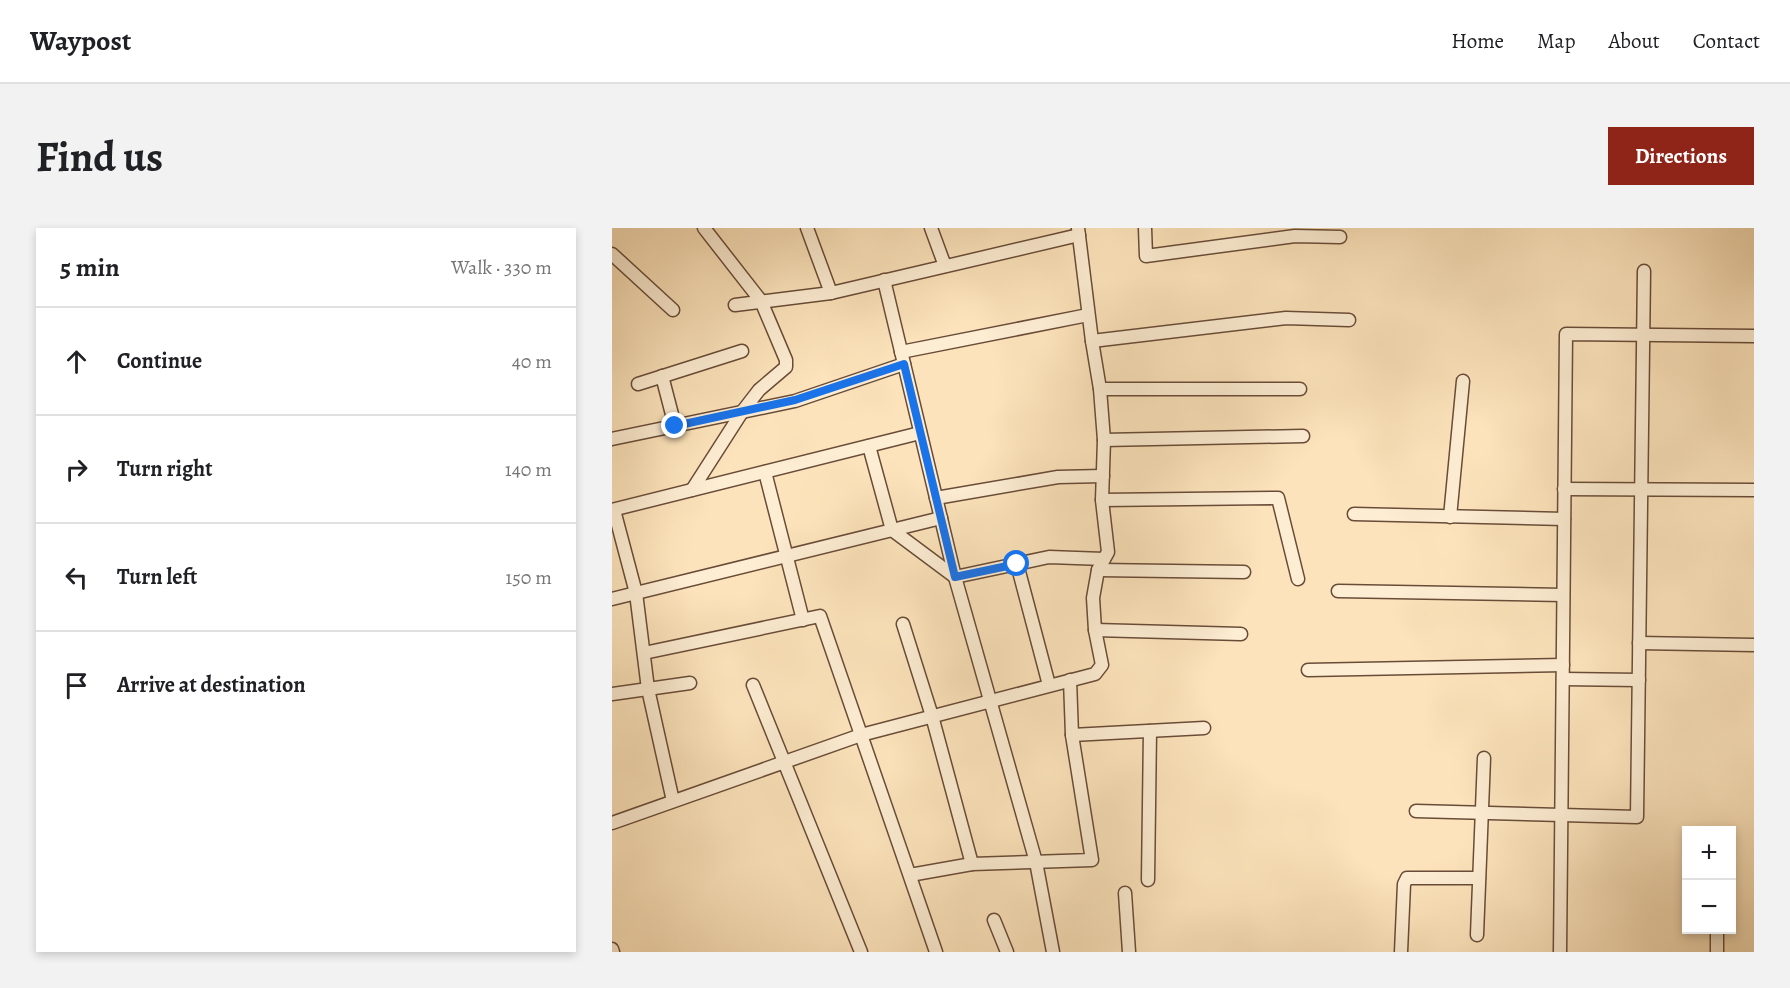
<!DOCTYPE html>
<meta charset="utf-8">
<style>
body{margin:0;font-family:Alegreya,serif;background:#f2f2f2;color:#202124}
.controls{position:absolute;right:18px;bottom:18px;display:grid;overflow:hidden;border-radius:0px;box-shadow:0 3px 9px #0003}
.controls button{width:54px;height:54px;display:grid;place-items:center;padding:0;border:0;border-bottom:2px solid #e0e0e0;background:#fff;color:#202124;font:30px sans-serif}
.stop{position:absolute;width:18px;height:18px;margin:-14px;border:4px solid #1a73e8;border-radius:50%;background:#fff}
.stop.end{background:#1a73e8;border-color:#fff;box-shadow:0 2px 6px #0008}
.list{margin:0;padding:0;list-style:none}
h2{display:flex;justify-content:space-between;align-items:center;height:78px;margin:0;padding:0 24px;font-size:26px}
h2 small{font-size:20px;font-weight:400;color:#757577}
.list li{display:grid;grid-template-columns:39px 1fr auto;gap:18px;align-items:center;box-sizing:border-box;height:108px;padding:0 24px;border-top:2px solid #e0e0e0}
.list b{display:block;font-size:22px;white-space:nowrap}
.list em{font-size:20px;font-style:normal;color:#757577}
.icon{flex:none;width:33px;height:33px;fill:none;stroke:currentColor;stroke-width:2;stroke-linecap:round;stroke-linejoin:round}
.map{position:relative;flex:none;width:1142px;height:724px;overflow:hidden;border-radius:0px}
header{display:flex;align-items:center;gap:36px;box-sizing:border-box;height:84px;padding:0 30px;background:#fff;border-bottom:2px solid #e0e0e0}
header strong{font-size:28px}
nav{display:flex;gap:33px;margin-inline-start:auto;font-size:21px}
.intro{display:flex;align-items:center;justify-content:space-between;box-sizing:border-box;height:144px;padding:0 36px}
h1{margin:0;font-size:42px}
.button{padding:15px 27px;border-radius:0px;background:#8f2418;color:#fff;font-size:21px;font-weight:700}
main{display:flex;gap:36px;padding:0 36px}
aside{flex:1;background:#fff;border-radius:0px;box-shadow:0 3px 9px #0003}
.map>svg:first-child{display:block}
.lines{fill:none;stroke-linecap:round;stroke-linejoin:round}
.minor-casing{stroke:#694c38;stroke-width:15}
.minor{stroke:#fdedd3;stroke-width:12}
.route{stroke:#1a73e8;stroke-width:8}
</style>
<header>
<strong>Waypost</strong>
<nav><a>Home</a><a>Map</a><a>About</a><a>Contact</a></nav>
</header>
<div class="intro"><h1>Find us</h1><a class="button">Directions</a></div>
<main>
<aside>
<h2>5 min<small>Walk · 330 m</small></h2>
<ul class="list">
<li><svg class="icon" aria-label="ahead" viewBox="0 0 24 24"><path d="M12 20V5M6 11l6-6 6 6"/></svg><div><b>Continue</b></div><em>40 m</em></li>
<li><svg class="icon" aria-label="right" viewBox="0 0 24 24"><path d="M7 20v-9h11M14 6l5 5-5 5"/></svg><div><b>Turn right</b></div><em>140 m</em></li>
<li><svg class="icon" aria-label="left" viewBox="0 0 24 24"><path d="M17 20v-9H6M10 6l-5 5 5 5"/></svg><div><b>Turn left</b></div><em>150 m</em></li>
<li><svg class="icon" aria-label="arrive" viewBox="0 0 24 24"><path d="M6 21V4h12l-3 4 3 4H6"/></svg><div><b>Arrive at destination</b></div></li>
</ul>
</aside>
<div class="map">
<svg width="1142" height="724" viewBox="0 0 1142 724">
<rect width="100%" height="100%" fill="#fce3bb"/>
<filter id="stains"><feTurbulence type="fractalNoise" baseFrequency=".00333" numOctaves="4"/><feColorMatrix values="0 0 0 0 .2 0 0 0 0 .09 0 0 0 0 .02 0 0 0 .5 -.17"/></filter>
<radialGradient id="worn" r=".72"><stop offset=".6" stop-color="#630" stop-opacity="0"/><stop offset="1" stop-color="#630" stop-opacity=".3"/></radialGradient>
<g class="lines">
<defs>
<g id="minor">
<polyline points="195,0 219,65"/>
<polyline points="319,0 333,38"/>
<polyline points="533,0 534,28 683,8 728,9"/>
<polyline points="0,26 61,82"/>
<polyline points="272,52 343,349 424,634 441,724"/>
<polyline points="123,77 219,65 467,7"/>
<polyline points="480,113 674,90 737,92"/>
<polyline points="289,124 476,87"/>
<polyline points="50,148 63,198"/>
<polyline points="26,156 130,123"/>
<polyline points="488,161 688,161"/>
<polyline points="0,211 183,173 292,136"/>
<polyline points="492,212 691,208"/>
<polyline points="257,218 280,302 343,349 437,329 492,331"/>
<polyline points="153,244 191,392"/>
<polyline points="952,261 1142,262"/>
<polyline points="80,262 130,184 147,162 174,139 174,132 149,73 92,0"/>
<polyline points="324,270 446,249 491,248"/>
<polyline points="490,272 666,270 686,351"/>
<polyline points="0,282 308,205"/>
<polyline points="2,282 24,365 36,461 61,573"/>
<polyline points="742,286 952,291"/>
<polyline points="838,289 851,153"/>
<polyline points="405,336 437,457"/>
<polyline points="486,342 632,344"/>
<polyline points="726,363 951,367"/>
<polyline points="0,371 329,290"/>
<polyline points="291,396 320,488 360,636"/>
<polyline points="483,402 629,406"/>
<polyline points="1027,415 1142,417"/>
<polyline points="32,425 208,388 324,724"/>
<polyline points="696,442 951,437"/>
<polyline points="951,451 1027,452"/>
<polyline points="141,457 249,724"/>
<polyline points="0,466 78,455"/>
<polyline points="460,507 592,500"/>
<polyline points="804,583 1025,589 1032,43"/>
<polyline points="0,595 249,507 483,446 490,437 483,402 481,370 486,342 496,324 490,272 492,212 488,161 480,113 466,0"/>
<polyline points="298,647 360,636 480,632 460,507 458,452"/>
<polyline points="536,652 538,503"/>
<polyline points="513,665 517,724"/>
<polyline points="382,692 395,724"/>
<polyline points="1105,702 1105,724"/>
<polyline points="865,707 872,530"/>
<polyline points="0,721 1,724"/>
<polyline points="789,724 792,656 795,650 867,650"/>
<polyline points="948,724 954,106 1142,108"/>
</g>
</defs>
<use href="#minor" class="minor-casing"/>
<use href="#minor" class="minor"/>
</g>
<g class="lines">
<polyline class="route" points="63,198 183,172 292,136 343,349 405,336"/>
</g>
<rect width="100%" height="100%" filter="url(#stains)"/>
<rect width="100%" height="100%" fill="url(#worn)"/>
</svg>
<div class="controls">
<button>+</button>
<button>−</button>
</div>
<div class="stop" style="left:405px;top:336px"></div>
<div class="stop end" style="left:63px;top:198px"></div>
</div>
</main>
